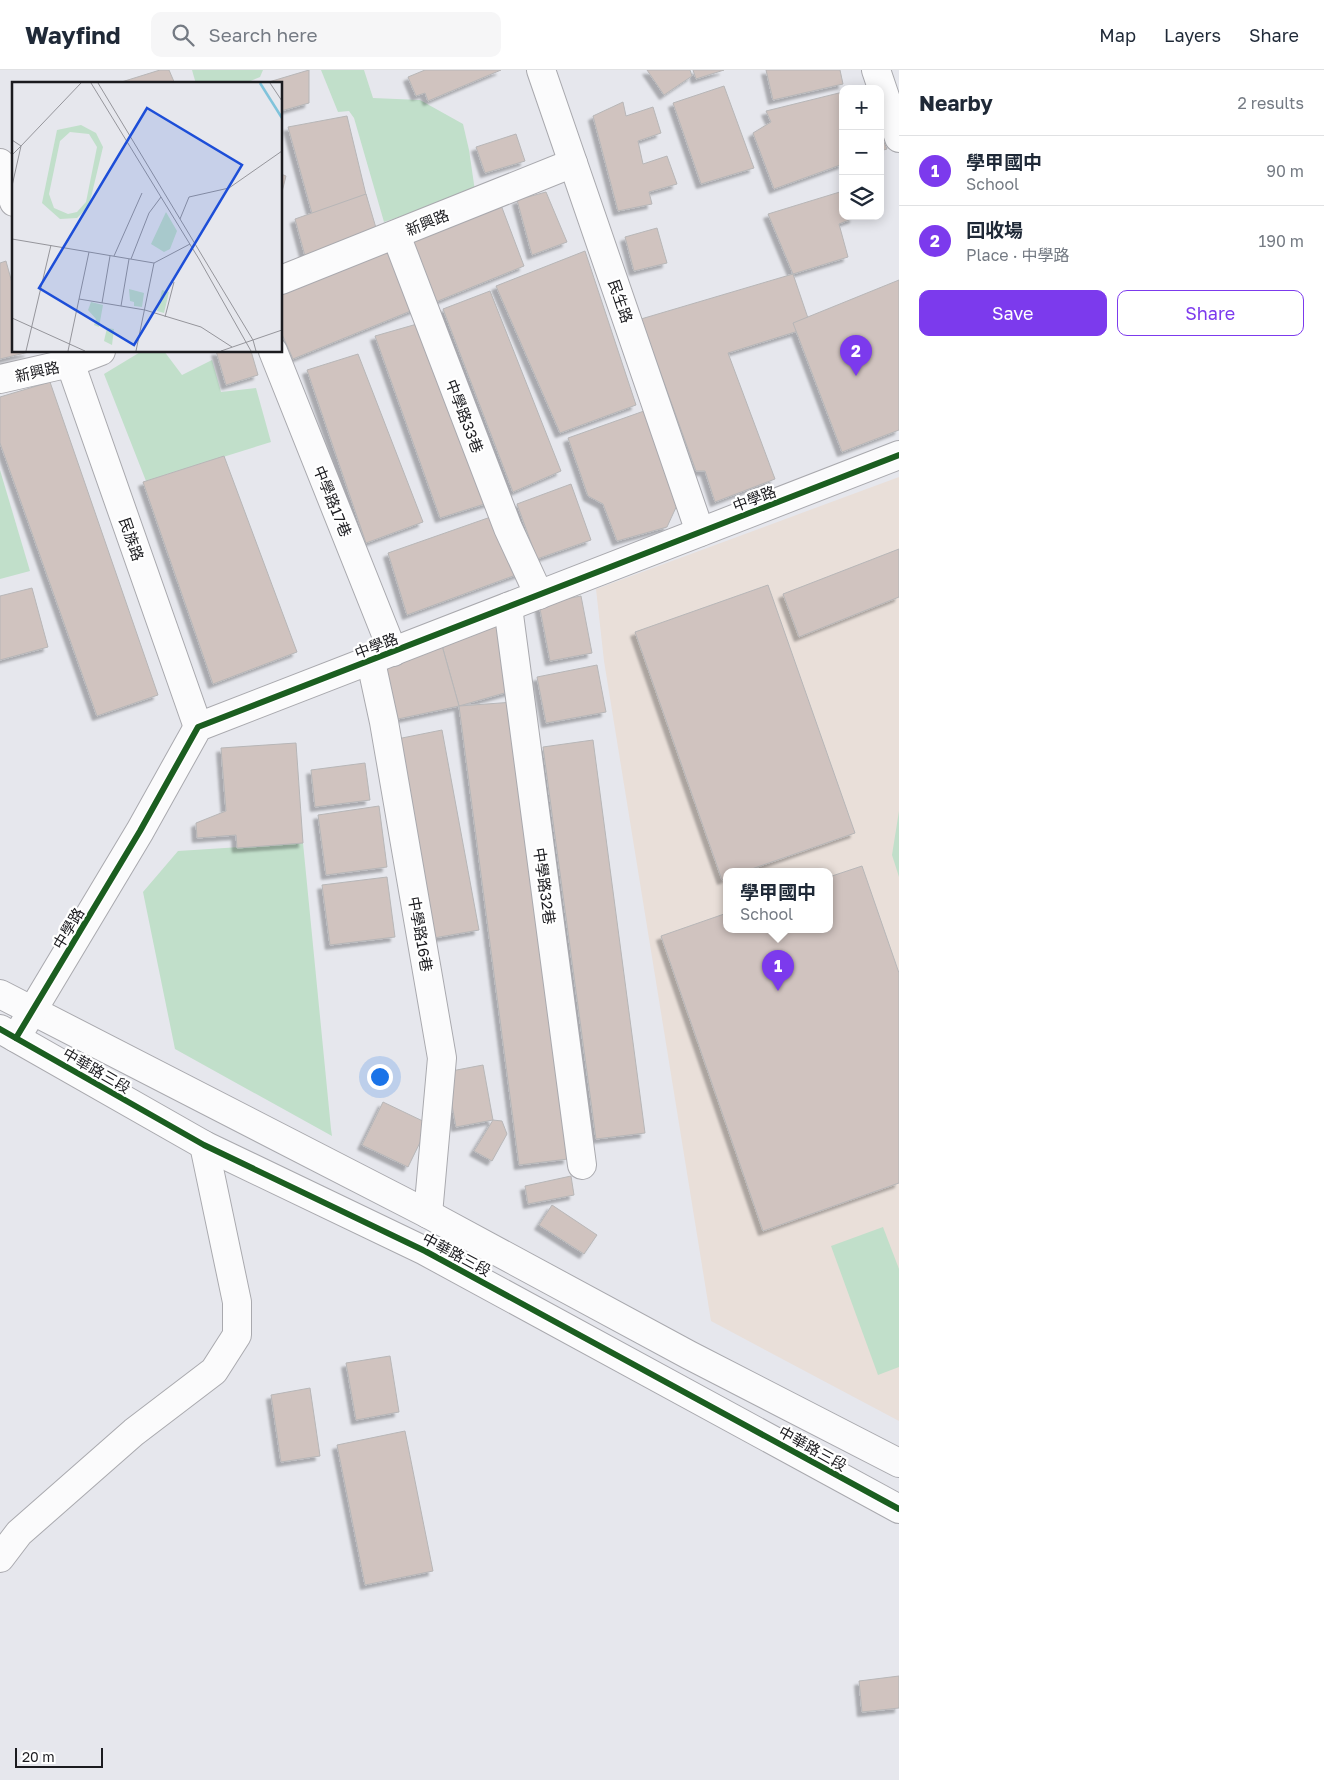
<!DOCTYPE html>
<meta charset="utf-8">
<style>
body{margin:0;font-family:"Golos Text","Noto Sans TC",sans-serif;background:#f6f6f7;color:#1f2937}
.controls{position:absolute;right:15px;top:15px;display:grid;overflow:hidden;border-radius:10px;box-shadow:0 2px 12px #0003}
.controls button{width:45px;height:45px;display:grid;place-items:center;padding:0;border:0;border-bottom:1px solid #e0e1e3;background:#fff;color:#1f2937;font:25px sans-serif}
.scale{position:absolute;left:15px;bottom:12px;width:88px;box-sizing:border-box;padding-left:5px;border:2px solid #1b1b1f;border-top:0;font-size:14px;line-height:18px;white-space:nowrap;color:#1b1b1f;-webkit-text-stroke:4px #fff;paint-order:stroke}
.you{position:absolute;left:379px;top:1006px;width:18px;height:18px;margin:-12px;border:4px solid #fff;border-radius:50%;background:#1a73e8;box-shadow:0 0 0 8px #1a73e833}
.badge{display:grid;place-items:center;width:32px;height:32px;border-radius:50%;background:#7c3aed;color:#fff;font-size:16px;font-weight:700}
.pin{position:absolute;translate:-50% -41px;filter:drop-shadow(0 1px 2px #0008)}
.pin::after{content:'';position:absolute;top:26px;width:18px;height:15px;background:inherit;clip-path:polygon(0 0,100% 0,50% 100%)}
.popup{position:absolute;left:723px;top:798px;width:110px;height:65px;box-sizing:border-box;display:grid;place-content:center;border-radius:10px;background:#fff;filter:drop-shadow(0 1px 4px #0005);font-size:16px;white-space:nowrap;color:#747a83}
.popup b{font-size:19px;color:#1f2937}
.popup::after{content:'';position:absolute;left:50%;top:100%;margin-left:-10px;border:10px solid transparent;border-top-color:#fff}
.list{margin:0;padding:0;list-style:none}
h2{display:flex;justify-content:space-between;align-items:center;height:65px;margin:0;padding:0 20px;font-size:21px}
h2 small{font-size:16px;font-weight:400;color:#747a83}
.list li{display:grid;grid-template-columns:32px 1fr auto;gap:15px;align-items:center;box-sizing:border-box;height:70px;padding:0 20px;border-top:1px solid #e0e1e3}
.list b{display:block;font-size:19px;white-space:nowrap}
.list p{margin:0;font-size:16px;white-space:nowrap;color:#747a83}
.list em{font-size:16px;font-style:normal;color:#747a83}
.actions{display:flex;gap:10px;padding:15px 20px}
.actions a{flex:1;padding:11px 0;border:1px solid #7c3aed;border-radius:10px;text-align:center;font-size:18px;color:#7c3aed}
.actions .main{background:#7c3aed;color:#fff}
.icon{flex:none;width:28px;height:28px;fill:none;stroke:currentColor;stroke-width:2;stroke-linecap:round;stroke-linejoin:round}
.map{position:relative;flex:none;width:899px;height:1710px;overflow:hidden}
header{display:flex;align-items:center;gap:30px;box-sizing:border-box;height:70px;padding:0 25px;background:#fff;border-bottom:1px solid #e0e1e3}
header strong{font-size:24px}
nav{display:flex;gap:28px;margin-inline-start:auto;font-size:18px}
.search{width:350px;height:45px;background:#f6f6f7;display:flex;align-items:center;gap:12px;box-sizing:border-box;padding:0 18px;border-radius:10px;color:#747a83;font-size:19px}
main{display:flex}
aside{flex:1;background:#fff}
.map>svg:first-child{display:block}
.education{fill:#e9dfd9;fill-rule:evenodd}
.green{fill:#c1dfca}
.building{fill:#d0c3bf;stroke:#b7b6b7;filter:url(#shadow)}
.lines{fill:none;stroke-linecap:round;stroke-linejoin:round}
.minor-casing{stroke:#a9a9ae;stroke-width:30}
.minor{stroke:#fbfbfc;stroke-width:28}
.cycleway-casing{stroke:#fff;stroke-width:9}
.cycleway{stroke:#1b5e20;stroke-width:6}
.labels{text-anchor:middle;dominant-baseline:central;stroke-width:4.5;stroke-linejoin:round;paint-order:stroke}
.street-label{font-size:15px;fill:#1b1b1f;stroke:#fff}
.inset-river{fill:none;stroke:#80c3db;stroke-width:2.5}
.inset-road{fill:none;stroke:#95959b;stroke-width:1}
.view{fill:#1d4ed8;fill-opacity:0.15;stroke:#1d4ed8;stroke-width:2.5}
.inset-edge{fill:none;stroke:#1b1b1f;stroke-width:2.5}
</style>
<header>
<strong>Wayfind</strong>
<div class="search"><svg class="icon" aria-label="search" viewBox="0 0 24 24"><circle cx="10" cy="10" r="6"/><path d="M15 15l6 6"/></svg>Search here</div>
<nav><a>Map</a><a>Layers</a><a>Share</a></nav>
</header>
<main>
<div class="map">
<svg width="899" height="1710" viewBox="0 0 899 1710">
<defs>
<filter id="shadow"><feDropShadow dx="-4.5" dy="4.5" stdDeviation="1" flood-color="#0004"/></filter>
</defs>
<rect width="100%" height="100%" fill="#e6e7ed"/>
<path class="education" d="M899 407V1351L711 1251 604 591 596 519ZM727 802H829V860H727Z"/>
<g class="green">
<polygon points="192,0 263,0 260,7 243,14 196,14"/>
<polygon points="321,0 364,0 373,28 420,30 463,54 469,80 475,121 384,152 354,48 349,41 338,42"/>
<polygon points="142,281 164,281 182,305 212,290 221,322 256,318 271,372 146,411 104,304"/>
<polygon points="0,400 30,501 0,509"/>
<polygon points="899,741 899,807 892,785"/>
<polygon points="303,773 331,1059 332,1066 175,979 143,822 178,781"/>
<polygon points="883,1157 899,1199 899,1297 878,1305 831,1176"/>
</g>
<g class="building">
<polygon points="160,0 169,0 175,14 115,14"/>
<polygon points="309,0 309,33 281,41 281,14 262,14"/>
<polygon points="425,0 501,0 428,31 425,23 416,26 408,7"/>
<polygon points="647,0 690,0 692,6 664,25"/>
<polygon points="693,0 724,0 696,9"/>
<polygon points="766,0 840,0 843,14 773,30"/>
<polygon points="724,16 754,98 701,114 673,33"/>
<polygon points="843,22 843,94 774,119 753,63 771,52 766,41"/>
<polygon points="623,32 626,46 653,37 661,63 638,71 643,94 667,86 677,114 649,122 652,134 618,141 593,46"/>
<polygon points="347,46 368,133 313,147 288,57"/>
<polygon points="880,63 887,79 880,81"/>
<polygon points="516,64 525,91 485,103 476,77"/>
<polygon points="281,104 286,106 281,126"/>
<polygon points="843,121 843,146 854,146 854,148 839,154 848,187 793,204 768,144"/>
<polygon points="546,122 567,172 532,185 517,130"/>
<polygon points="366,124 376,158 305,186 295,149"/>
<polygon points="501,135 524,196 433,233 407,173"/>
<polygon points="657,158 667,193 634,201 625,167"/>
<polygon points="400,176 418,238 293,289 281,262 281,220"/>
<polygon points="585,181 636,335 560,363 496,216"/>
<polygon points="6,191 14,220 14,281 29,282 0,289 0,193"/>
<polygon points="793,204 811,257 728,283 775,409 715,432 705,401 696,401 641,249"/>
<polygon points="899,210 899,360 842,382 793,253"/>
<polygon points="490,221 561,401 513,422 443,239"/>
<polygon points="424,252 491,432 440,448 375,266"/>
<polygon points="216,281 251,281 258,305 226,315"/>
<polygon points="358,284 423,452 366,473 307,300"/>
<polygon points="50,312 158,625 97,646 0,373 0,327"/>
<polygon points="644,341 678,433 667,457 617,471 603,434 588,426 568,368"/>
<polygon points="224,386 297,582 213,614 143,412"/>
<polygon points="571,414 591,470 537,489 517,434"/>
<polygon points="502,443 524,502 407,545 388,483"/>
<polygon points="899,479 899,527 799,567 783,524"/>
<polygon points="768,515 855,763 743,802 727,802 727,808 722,810 635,562"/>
<polygon points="32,518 48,577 0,590 0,526"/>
<polygon points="581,526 592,583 550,591 539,534"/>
<polygon points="497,556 515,620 459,636 441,572"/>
<polygon points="441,572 459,636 384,652 371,592"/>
<polygon points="597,595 606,642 546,653 537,607"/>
<polygon points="514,632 568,1089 519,1095 459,636"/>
<polygon points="442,660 479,860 434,868 397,669"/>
<polygon points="593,670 645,1063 596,1069 543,677"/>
<polygon points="296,673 303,773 237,778 236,765 197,768 196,753 226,741 221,678"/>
<polygon points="365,693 370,730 315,737 311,700"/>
<polygon points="379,736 387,797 326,805 318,745"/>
<polygon points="862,796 899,903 899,1113 763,1161 661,866 727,843 727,860 829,860 829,807"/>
<polygon points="387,807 395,867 330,875 322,815"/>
<polygon points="483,995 493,1050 456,1057 446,1002"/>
<polygon points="383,1032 429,1054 408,1097 362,1075"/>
<polygon points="493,1050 502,1051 507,1064 492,1091 474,1081"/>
<polygon points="571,1106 574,1125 528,1134 525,1116"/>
<polygon points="552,1135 597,1165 584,1184 539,1155"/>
<polygon points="390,1286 399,1342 356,1350 346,1293"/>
<polygon points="310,1318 320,1386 281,1392 271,1325"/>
<polygon points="405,1361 433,1501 365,1515 337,1375"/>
<polygon points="899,1606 899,1638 862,1642 859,1611"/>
</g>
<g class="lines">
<defs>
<g id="minor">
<polyline points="541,0 700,462"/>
<polyline points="876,0 899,68"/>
<polyline points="0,93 14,132"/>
<polyline points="396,165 508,458 539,525"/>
<polyline points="281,210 573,93"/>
<polyline points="66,281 198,657"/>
<polyline points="273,281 393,582"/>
<polyline points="0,309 70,293 101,281"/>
<polyline points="508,537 582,1095"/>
<polyline points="375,588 371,592 384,652 442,988 428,1144"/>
<polyline points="0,924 428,1144 689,1285 899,1393"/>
<polyline points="0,959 204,1075 425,1181 899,1439"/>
<polyline points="16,968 140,761 198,657 899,385"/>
<polyline points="0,1488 19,1463 134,1362 214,1301 237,1265 237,1232 204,1075"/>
</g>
</defs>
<use href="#minor" class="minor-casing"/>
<use href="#minor" class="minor"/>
<defs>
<g id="cycleway">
<polyline points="0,959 204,1075 425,1181 899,1439"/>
<polyline points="16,968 140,761 198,657 899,385"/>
</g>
</defs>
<use href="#cycleway" class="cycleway-casing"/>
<use href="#cycleway" class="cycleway"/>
</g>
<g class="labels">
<g class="street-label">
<text transform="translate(427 152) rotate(-22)">新興路</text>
<text transform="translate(621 231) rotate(71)">民生路</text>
<text transform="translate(37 301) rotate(-13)">新興路</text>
<text transform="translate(465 346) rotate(69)">中學路33巷</text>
<text transform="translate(754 428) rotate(-21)">中學路</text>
<text transform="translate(333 431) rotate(68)">中學路17巷</text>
<text transform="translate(132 469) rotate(71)">民族路</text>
<text transform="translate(376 575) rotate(-21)">中學路</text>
<text transform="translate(545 816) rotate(82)">中學路32巷</text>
<text transform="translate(68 858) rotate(-59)">中學路</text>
<text transform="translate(421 864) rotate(80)">中學路16巷</text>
<text transform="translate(97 1000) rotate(30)">中華路三段</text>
<text transform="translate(457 1184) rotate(28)">中華路三段</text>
<text transform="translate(813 1378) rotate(29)">中華路三段</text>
</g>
</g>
<g transform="translate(12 12)">
<rect width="270" height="270" fill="#e6e7ed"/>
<path d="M69 43 84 51 91 65 77 124 65 136 48 137 30 121 45 48ZM58 50 77 52 85 65 74 120 65 130 56 132 42 126 37 112 48 59ZM154 130 165 149 158 167 152 170 139 162ZM117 207 132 211 130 225 122 224V220L118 219ZM150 208 157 210 152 231 145 229ZM79 220 91 223 87 245 82 243 84 237 76 228ZM95 246 102 247 100 263 92 259Z" fill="#c1dfca" fill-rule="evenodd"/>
<path class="inset-river" d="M248 1 270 36"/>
<path class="inset-road" d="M79 1 187 177 239 269M86 1 241 258 244 269M258 1 270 19M0 58 9 64 0 73M0 104 9 64 69 1M168 137 177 115 217 106 270 69M0 157 142 181 178 162M102 174 130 111M119 177 137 131 149 115M67 217 133 228 189 245 220 265M90 221 98 174M109 224 117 177M153 235 162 200M0 236 73 269M14 269 39 163M56 269 77 170M124 269 142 181M209 269 270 248"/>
<path class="view" d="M135 26 230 83 122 263 27 206Z"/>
<rect width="270" height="270" class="inset-edge"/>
</g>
</svg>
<div class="controls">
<button>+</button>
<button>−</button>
<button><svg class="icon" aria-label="layers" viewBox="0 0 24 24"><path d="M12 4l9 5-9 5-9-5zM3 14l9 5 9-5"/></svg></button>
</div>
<div class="scale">20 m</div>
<div class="you"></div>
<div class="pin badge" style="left:778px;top:921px">1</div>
<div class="popup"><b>學甲國中</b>School</div>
<div class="pin badge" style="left:856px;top:306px">2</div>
</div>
<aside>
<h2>Nearby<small>2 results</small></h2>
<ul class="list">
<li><span class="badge">1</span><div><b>學甲國中</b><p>School</p></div><em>90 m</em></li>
<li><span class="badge">2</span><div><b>回收場</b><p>Place · 中學路</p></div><em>190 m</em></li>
</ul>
<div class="actions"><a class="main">Save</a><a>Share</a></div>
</aside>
</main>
